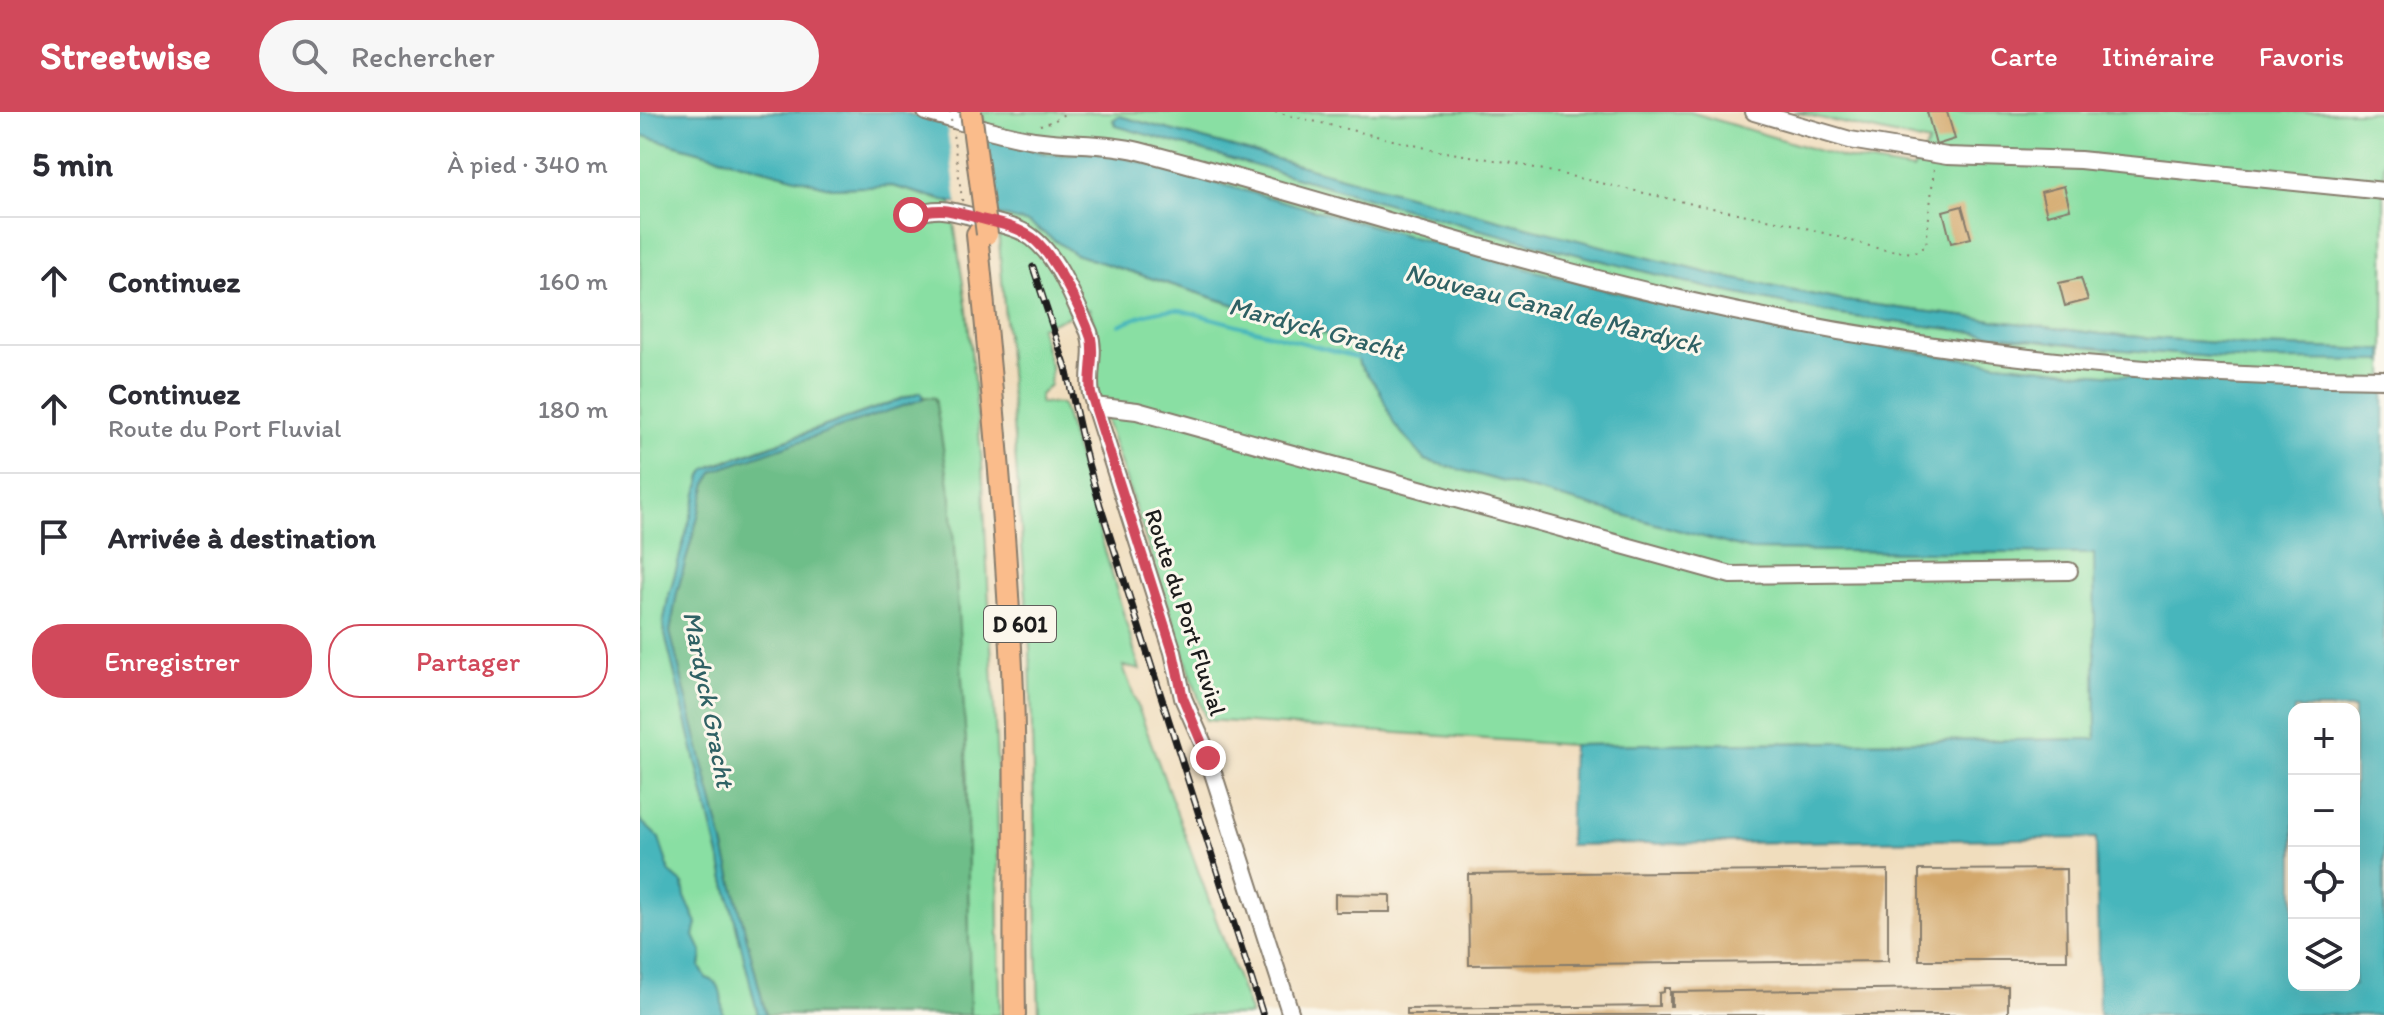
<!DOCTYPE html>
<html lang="fr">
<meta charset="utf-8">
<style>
body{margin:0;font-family:Itim,sans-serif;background:#f7f7f7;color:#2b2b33}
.controls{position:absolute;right:24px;bottom:24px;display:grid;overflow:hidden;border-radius:16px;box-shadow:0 8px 32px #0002}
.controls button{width:72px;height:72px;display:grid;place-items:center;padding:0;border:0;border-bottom:2px solid #e1e1e2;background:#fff;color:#2b2b33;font:40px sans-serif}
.stop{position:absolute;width:24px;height:24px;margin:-18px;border:6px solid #d1495b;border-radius:50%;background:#fff}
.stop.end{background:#d1495b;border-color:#fff;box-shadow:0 2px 8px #0008}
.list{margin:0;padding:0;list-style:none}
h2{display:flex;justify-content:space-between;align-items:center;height:104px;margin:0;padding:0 32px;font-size:34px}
h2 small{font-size:26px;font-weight:400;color:#7c7c81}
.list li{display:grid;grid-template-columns:52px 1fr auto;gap:24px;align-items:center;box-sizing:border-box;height:128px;padding:0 32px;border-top:2px solid #e1e1e2}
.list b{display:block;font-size:30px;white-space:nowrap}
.list p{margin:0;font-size:26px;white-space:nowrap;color:#7c7c81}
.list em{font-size:26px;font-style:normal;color:#7c7c81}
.actions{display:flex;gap:16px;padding:24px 32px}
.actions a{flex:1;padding:18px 0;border:2px solid #d1495b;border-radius:32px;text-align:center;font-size:28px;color:#d1495b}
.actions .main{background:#d1495b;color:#fff}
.icon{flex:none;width:44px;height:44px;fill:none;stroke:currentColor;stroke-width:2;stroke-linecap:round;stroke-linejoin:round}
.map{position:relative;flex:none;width:1744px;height:903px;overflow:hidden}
header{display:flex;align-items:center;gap:48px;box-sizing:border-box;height:112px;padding:0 40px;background:#d1495b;color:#fff}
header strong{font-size:38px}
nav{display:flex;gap:44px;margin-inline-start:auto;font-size:28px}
.search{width:560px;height:72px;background:#f7f7f7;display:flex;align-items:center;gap:20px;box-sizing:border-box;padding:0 28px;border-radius:44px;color:#7c7c81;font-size:30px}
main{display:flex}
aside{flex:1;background:#fff}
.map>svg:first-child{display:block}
.green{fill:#89dfa3;stroke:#527e60;stroke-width:2;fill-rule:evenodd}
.forest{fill:#6ebe89;stroke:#456d52;stroke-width:2}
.water{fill:#46b6bc;stroke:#31696c;stroke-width:2;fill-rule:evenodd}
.pier{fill:#f0ddbd}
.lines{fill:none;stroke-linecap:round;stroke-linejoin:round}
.stream{stroke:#46b6bc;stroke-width:4}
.building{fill:#d3a86c}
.minor-casing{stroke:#867c6c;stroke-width:20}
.major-casing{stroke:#867c6c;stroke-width:24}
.path{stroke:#867c6c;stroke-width:2;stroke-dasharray:2 6;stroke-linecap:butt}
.minor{stroke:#fff;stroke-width:16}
.major{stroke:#fabc8b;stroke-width:20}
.rail-casing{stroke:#1c1c1c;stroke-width:7}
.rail{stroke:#fbf7ec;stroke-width:4;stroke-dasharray:12;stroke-linecap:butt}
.major-bridge-casing{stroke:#867c6c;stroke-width:24;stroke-linecap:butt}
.path-bridge{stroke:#867c6c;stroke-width:2;stroke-dasharray:2 6;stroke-linecap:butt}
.major-bridge{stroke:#fabc8b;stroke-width:20}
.route{stroke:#d1495b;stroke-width:10}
.labels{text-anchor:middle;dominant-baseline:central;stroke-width:6;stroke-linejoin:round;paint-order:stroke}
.shield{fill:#fbf7ec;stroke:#5f5e5a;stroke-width:2}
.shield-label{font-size:22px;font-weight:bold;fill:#1c1c1c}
.street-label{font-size:24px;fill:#1c1c1c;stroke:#fbf7ec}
.water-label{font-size:26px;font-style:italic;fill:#2f6164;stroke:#fbf7ec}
</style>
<header>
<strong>Streetwise</strong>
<div class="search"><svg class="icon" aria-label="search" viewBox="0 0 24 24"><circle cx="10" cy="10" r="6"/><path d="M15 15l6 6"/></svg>Rechercher</div>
<nav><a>Carte</a><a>Itinéraire</a><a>Favoris</a></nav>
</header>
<main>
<aside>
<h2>5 min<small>À pied · 340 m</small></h2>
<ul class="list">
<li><svg class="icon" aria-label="ahead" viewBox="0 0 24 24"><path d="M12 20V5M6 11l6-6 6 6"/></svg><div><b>Continuez</b></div><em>160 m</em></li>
<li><svg class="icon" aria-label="ahead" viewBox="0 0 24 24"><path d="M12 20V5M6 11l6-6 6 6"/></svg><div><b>Continuez</b><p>Route du Port Fluvial</p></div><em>180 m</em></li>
<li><svg class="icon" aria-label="arrive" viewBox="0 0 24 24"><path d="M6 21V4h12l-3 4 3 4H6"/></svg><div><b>Arrivée à destination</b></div></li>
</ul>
<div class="actions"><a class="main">Enregistrer</a><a>Partager</a></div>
</aside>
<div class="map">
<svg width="1744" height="903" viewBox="0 0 1744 903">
<rect width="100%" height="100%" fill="#fbf7ec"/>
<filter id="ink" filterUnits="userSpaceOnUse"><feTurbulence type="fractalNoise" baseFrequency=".0125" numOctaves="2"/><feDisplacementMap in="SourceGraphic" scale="16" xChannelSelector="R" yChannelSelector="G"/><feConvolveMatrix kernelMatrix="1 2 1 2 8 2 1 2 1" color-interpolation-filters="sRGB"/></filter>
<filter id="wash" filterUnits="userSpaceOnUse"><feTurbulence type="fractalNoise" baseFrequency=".006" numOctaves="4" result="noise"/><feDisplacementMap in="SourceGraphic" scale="32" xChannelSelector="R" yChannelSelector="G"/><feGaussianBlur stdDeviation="1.8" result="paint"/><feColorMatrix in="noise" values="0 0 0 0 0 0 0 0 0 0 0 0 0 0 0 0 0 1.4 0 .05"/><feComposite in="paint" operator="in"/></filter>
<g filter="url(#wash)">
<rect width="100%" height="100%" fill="#f0ddbd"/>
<g class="green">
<path d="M341 0H1050L1203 46 1273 58 1289 31 1154 0H1744V276C1559 274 1374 258 1192 227 1035 200 882 156 729 113 643 89 557 65 471 42L415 43 349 26ZM479 4 858 108 1080 164 1205 189 1461 222 1615 234 1743 238V248H1610L1460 236 1200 203 1069 176 834 116 476 14 473 8Z"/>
<polygon points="0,23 193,76 252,74 311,91 327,198 342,352 357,653 360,903 330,903 326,632 295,286 283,285 280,280 72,354 63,361 28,487 23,514 118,903 0,903"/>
<polygon points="357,102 389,111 435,142 717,232 719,252 739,277 755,312 785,348 1110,438 1455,442 1456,627 932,633 566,608 457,281 455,270 460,230 449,197 400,215 411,256 410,273 400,283 400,291 422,292 500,558 483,554 611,903 399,903 390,536"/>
</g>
<polygon class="forest" points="283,285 295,286 311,385 326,631 330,903 126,903 30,520 37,481 67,371 74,359"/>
<g class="water">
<path d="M0 0H262L406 42 422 43 449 39 471 42C557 65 643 89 729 113 882 156 1035 200 1192 227 1374 258 1559 274 1744 276V903H1459L1456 726 929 733 932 633 1456 627 1454 442 1110 438 785 348 754 312 739 277 719 252 716 231 435 142 389 111 252 74 193 76 0 23ZM1654 597H1714V873H1654Z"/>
<polygon points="479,4 859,108 1080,164 1205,189 1461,222 1615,234 1743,238 1743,249 1610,248 1460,236 1200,203 1069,176 834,116 476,14 473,8"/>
<polygon points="281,280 283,287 74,359 67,371 37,481 30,520 126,903 118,903 23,514 28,487 62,364 66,357"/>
<path d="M0 708 19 726 30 761 43 772 45 785 57 811 54 824 62 841 60 855 66 866C84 870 81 887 83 903H0Z"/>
</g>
<polygon class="pier" points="306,10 340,20 352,105 318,96"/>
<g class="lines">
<path class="stream" d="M479 213C500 204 518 196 541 198L723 247"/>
</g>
<g id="blocks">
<g class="building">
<polygon points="1287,0 1307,0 1315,27 1296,33"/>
<polygon points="1424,74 1430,97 1407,103 1401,80"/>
<polygon points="1322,94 1331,126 1311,131 1303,99"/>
<polygon points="1441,166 1448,188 1425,194 1419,171"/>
<polygon points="1426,757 1427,848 1279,848 1279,758"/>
<polygon points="1248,758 1248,849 829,853 828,762"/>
<polygon points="695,782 750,783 750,800 695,800"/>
<polygon points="1368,875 1368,903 767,903 767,897 1019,894 1019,881 1024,880 1024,876 1030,876 1030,894 1032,894 1032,880"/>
</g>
</g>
</g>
<g filter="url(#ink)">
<use href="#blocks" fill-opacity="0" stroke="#867c6c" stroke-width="2"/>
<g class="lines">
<defs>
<g id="minor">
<path d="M286 0C324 10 363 24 402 29 434 33 467 31 499 39 679 86 857 145 1040 187 1270 240 1508 265 1744 267"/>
<polyline points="1114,0 1210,28 1307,44 1440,48 1744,79"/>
<path d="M271 103C301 94 308 98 338 106 353 111 371 113 385 121 417 139 434 189 449 220 456 241 447 261 451 282L533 540 543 586 565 636 651 903"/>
<polyline points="454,294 497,299 1091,463 1429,459"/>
</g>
<path id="major" d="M337 122C352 275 367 428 373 581 377 689 373 796 375 903"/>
</defs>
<use href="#minor" class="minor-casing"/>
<use href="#major" class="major-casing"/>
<g class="path">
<polyline points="635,0 799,39 873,51 1057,93 1152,112 1240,137 1273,141 1286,134 1294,56"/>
<polyline points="400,13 414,9 427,0"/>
</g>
<use href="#minor" class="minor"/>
<use href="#major" class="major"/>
<defs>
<polyline id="rail" points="393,155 426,256 447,348 460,393 623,903"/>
</defs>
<use href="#rail" class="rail-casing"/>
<use href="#rail" class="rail"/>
<defs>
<polyline id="major-bridge" points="331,0 347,122"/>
</defs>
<use href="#major-bridge" class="major-bridge-casing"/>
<polyline class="path-bridge" points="310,0 326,116"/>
<use href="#major-bridge" class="major-bridge"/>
</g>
</g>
<g class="lines" filter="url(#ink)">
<path class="route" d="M271 103C301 94 309 98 338 106 355 111 376 114 391 125 413 140 443 201 451 226 455 245 448 263 451 282L533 540 543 586 568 646"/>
</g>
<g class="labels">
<rect class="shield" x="344" y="494" width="72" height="36" rx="6"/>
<g class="shield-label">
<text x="380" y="512">D 601</text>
</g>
<g class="street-label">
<text transform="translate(546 500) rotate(72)">Route du Port Fluvial</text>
</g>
<g class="water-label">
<text transform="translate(913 196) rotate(14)">Nouveau Canal de Mardyck</text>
<text transform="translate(676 216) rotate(15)">Mardyck Gracht</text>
<text transform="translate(69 587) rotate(79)">Mardyck Gracht</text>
</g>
</g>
</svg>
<div class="controls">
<button>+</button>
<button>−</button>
<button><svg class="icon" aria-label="locate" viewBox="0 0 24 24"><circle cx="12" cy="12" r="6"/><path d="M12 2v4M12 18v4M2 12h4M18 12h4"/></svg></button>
<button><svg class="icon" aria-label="layers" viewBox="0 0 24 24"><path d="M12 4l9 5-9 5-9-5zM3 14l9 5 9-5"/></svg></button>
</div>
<div class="stop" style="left:271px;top:103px"></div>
<div class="stop end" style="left:568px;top:646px"></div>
</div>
</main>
